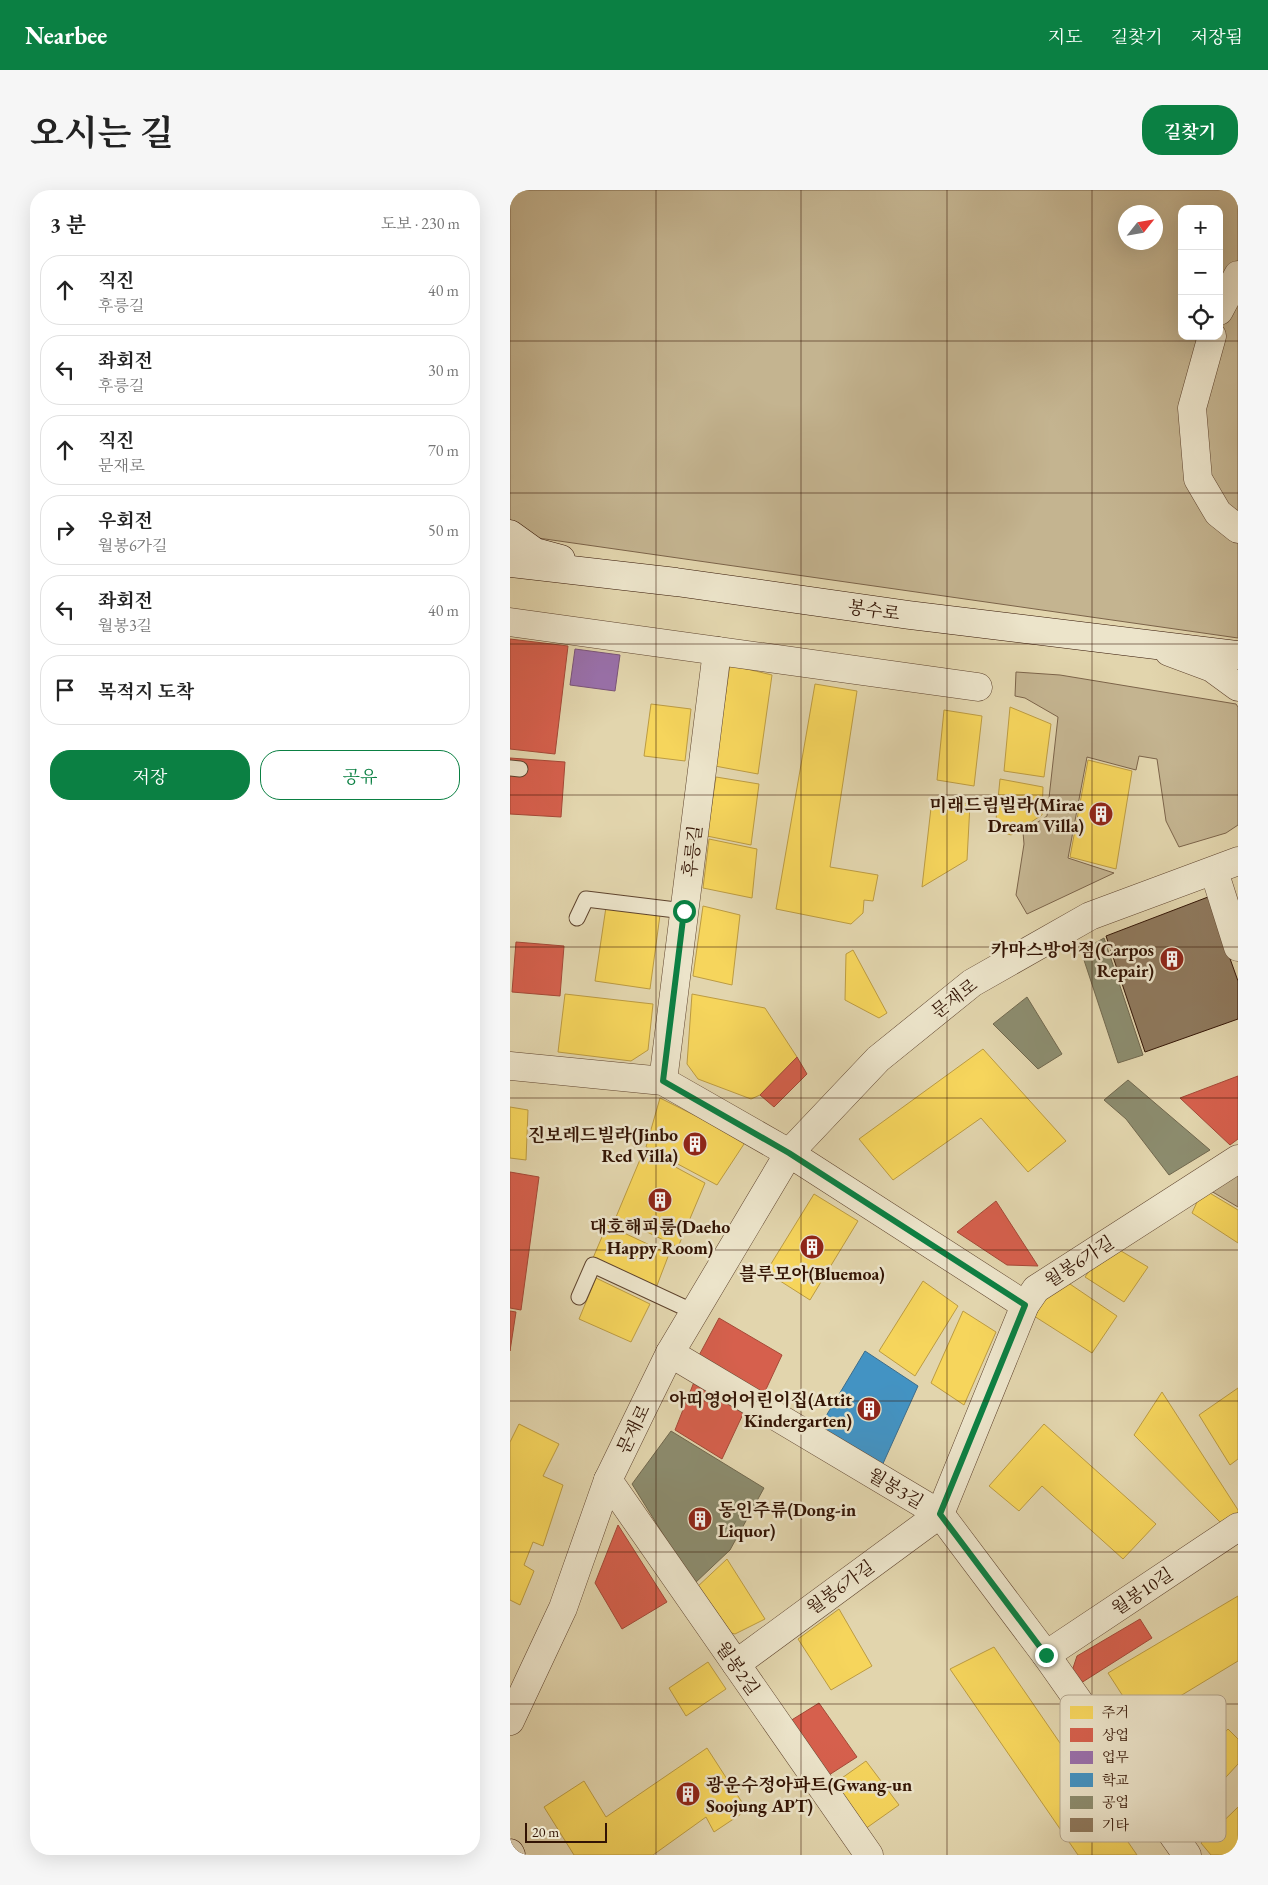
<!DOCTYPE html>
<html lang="ko">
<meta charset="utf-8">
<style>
body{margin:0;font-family:"EB Garamond","Noto Serif KR",serif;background:#f6f6f6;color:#222}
.controls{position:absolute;right:15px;top:15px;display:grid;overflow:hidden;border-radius:10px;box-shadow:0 5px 20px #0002}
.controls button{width:45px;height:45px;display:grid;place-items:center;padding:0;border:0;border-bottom:1px solid #e0e0e0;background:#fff;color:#222;font:25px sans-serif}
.compass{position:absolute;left:608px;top:15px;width:45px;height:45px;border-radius:50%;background:#fff;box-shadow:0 5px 20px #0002;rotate:59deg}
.scale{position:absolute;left:15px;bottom:12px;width:82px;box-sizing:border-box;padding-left:5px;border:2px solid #331404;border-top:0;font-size:14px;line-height:18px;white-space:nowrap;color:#331404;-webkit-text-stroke:4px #ece4ca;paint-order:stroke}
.stop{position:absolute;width:15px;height:15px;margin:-11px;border:4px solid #0b8043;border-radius:50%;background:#fff}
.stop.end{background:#0b8043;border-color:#fff;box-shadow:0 1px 5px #0008}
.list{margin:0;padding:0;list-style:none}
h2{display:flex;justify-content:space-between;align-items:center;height:65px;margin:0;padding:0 20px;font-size:21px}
h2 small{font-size:16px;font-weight:400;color:#767676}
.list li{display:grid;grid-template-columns:32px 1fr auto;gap:15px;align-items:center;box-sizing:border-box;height:70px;margin:0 10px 10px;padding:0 10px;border:1px solid #e0e0e0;border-radius:20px}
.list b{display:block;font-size:19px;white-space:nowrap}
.list p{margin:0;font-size:16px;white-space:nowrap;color:#767676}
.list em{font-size:16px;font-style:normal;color:#767676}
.actions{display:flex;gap:10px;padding:15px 20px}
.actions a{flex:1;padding:11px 0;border:1px solid #0b8043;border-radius:20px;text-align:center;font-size:18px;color:#0b8043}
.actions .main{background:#0b8043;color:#fff}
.icon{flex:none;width:28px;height:28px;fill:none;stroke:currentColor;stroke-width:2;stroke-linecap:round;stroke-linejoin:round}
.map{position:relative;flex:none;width:728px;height:1665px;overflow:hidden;border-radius:20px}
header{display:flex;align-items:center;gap:30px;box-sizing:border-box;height:70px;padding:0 25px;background:#0b8043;color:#fff}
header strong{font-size:24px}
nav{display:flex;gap:28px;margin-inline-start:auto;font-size:18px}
.intro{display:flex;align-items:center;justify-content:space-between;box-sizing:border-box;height:120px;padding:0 30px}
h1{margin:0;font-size:35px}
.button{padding:12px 22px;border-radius:20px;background:#0b8043;color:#fff;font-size:18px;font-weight:700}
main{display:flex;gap:30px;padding:0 30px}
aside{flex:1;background:#fff;border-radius:20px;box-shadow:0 5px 20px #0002}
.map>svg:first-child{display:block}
.green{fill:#c4b490;stroke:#7c644a;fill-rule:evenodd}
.homes{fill:#f6d55c;stroke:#bc9b42}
.shops{fill:#d6604d;stroke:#a54937}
.offices{fill:#9970ab;stroke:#7a5479}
.schools{fill:#4393c3;stroke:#3e6d8a}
.industry{fill:#8c8c6e;stroke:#71684e}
.building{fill:#8e785c;stroke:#331404}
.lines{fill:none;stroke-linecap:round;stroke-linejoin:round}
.service-casing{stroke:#5f442e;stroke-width:17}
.minor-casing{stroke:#5f442e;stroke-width:29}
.tertiary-casing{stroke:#5f442e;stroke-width:29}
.secondary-casing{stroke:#331404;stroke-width:29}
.service{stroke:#ece4ca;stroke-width:15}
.minor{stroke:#ece4ca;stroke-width:28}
.tertiary{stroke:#ece4ca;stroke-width:28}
.secondary{stroke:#ece4ca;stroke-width:28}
.route{stroke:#0b8043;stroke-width:6}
.grid{fill:none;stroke:#331404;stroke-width:1;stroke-opacity:0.55}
.labels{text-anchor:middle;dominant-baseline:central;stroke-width:5;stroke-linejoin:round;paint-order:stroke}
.street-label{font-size:18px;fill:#331404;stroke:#ece4ca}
.poi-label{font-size:18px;font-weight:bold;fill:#331404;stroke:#ece4ca;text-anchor:end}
.key{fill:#ece4ca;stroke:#b4a68f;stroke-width:1}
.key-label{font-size:14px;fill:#331404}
</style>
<header>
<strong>Nearbee</strong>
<nav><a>지도</a><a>길찾기</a><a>저장됨</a></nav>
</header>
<div class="intro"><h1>오시는 길</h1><a class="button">길찾기</a></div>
<main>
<aside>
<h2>3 분<small>도보 · 230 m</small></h2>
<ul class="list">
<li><svg class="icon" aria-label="ahead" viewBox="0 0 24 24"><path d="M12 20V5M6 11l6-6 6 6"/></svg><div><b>직진</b><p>후릉길</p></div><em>40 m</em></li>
<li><svg class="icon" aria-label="left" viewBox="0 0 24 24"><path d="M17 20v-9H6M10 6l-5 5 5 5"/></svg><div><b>좌회전</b><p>후릉길</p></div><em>30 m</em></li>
<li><svg class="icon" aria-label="ahead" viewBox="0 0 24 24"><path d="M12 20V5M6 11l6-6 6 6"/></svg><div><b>직진</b><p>문재로</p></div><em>70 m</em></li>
<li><svg class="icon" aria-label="right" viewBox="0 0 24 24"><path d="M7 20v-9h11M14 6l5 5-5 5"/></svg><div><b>우회전</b><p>월봉6가길</p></div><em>50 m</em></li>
<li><svg class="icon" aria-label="left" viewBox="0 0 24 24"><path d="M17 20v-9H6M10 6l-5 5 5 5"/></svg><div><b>좌회전</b><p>월봉3길</p></div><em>40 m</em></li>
<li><svg class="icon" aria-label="arrive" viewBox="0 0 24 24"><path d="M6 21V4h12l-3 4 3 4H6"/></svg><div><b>목적지 도착</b></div></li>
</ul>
<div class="actions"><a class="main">저장</a><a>공유</a></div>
</aside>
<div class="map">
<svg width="728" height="1665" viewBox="0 0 728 1665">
<rect width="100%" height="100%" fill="#e2d5ad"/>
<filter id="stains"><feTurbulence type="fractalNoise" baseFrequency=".004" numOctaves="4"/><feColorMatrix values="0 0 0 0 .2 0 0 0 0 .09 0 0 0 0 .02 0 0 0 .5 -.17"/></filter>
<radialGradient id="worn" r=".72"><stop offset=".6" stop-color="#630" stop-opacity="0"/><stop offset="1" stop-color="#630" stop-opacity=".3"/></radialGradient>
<g class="green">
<path d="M0 0H728V448L21 347 0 332ZM672 19H709V146H672ZM616 22H646V52H616Z"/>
<polygon points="506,482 550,485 726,514 728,517 728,635 716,643 669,657 656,631 647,569 629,566 626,580 577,567 558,668 604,683 517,724 506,705 514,654 513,642 537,626 548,527 515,508 505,506"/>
<polygon points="728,978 728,1017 696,998"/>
</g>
<g class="homes">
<polygon points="220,475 262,485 248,584 205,576"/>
<polygon points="305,494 347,501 320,677 368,685 363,711 354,710 353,723 341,734 266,719"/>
<polygon points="141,514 181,519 175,571 134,566"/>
<polygon points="500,517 541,534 534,587 494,581"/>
<polygon points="434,520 472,526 464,596 427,590"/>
<polygon points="578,570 622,581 606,679 560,667"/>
<polygon points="206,587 249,594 241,655 197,646"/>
<polygon points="490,589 533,597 532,625 501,645 485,640"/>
<polygon points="422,609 460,614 457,670 412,697"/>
<polygon points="199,649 247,659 242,708 193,698"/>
<polygon points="193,716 230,725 222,795 183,786"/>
<polygon points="96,717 150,725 140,799 85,791"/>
<polygon points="343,760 377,823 369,828 335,810 336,764"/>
<polygon points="55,804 143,814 138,860 121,871 48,862"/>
<polygon points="182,804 255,818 287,867 250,905 241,909 188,889 177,874"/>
<polygon points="473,859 556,951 518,982 471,928 383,990 349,949"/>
<polygon points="150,908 236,951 207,995 136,957"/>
<polygon points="0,917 18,920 16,970 0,968"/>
<polygon points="134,960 195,993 168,1057 106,1027"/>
<polygon points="693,999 728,1020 728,1053 682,1023"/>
<polygon points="304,1004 348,1031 300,1110 256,1082"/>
<polygon points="97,1035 159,1064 146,1098 83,1068"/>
<polygon points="606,1058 638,1077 614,1112 575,1087 592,1062 600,1068"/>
<polygon points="86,1088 140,1114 121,1152 69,1129"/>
<polygon points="413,1091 448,1116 405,1186 369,1161"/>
<polygon points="557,1092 607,1126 582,1163 524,1126 531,1107"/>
<polygon points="453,1121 486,1142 454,1215 421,1193"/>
<polygon points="728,1198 728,1269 720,1275 689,1225"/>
<polygon points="652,1202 728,1320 728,1325 711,1333 624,1245"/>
<polygon points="9,1234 49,1254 33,1286 53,1295 33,1356 23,1352 14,1375 24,1381 10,1415 0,1410 0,1252"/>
<polygon points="534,1234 646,1334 613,1369 532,1296 509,1321 479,1296"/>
<polygon points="217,1369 255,1429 225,1444 210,1440 185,1399"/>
<polygon points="728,1406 728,1471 629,1531 598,1483"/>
<polygon points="329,1419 362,1476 321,1500 288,1449"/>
<polygon points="484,1457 627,1665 568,1665 440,1479"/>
<polygon points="198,1472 216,1499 176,1526 159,1498"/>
<polygon points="718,1539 728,1549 728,1574 683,1623 660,1600"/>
<polygon points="197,1558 237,1620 204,1642 196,1627 143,1665 64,1665 34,1617 74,1591 96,1627"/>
<polygon points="356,1571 389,1615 355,1639 322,1595"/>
<polygon points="728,1617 728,1662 725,1665 701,1665 691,1653"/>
</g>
<g class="shops">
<polygon points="0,449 58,456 45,564 0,559"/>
<polygon points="0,568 55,572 51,627 0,624"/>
<polygon points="6,752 54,756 50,806 2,802"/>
<polygon points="287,867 297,884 264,917 250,905"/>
<polygon points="728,886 728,949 720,955 670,908"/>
<polygon points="0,982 29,987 11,1120 0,1118"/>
<polygon points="486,1011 528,1076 497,1075 447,1042"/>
<polygon points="0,1121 6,1122 0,1161"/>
<polygon points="209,1128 272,1165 251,1210 186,1171"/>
<polygon points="184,1192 234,1222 212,1269 165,1240"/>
<polygon points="108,1335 157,1412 112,1439 85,1393"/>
<polygon points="630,1429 642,1448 571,1493 562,1481 567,1466"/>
<polygon points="309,1513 347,1567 319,1585 280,1531"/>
</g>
<polygon class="offices" points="65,459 110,465 105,501 60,495"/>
<polygon class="schools" points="355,1161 408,1196 371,1278 307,1241"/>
<g class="industry">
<polygon points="594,748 633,865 608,873 571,761"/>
<polygon points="517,807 552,864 528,879 483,834"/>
<polygon points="618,890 700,960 659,985 616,929 594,910"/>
<polygon points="161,1241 254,1298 220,1360 184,1394 122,1294"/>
</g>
<polygon class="building" points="698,707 728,791 728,829 635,862 596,746"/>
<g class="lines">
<defs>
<g id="service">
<polyline points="0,578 10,579"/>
<polyline points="67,728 76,709 174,721"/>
<polyline points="69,1107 83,1075 184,1122"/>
</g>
<g id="minor">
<polyline points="709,121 728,85"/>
<polyline points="702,146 682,218 688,289 708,323 728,339"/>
<polyline points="0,432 468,497"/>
<polyline points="704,681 728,757"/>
<polyline points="0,876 153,891 279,963 515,1115"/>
<polyline points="153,891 207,461"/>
<polyline points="160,1163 430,1324 536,1465 677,1665"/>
<polyline points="98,1290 359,1665"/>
<polyline points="536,1465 728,1337"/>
<polyline points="226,1474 430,1324 515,1115 526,1099 728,969"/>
</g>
<g id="tertiary">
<polyline points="659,462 702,478 728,497"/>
<polyline points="0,1531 53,1418 98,1290 133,1218 160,1163 279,963 368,869 462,793 580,726 728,671"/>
</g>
<g id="secondary">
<polyline points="0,344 25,362 51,369"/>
<polyline points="0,373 166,392 399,425 728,465"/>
<polyline points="0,1663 1,1665"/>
</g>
</defs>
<use href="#service" class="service-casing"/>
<use href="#minor" class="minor-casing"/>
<use href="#tertiary" class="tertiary-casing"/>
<use href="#secondary" class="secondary-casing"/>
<use href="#service" class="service"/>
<use href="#minor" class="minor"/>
<use href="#tertiary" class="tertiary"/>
<use href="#secondary" class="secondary"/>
</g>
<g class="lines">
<polyline class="route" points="174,721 153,891 279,963 515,1115 430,1324 536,1465"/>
</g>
<path class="grid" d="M146 0V1665M291 0V1665M437 0V1665M582 0V1665M0 151H728M0 303H728M0 454H728M0 605H728M0 757H728M0 908H728M0 1060H728M0 1211H728M0 1362H728M0 1514H728"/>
<defs>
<symbol id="building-disc" viewBox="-11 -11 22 22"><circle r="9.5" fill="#8f2418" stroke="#ece4ca"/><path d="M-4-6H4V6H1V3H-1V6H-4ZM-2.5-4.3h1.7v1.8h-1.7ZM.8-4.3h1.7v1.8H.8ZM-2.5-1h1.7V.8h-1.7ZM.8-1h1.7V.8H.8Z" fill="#fff"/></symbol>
</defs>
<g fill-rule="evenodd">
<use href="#building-disc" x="577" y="610" width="28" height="28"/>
<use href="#building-disc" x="648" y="755" width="28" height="28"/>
<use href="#building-disc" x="171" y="940" width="28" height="28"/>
<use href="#building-disc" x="136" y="996" width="28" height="28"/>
<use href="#building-disc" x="288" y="1043" width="28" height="28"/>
<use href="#building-disc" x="345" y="1205" width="28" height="28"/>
<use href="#building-disc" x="176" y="1315" width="28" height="28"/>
<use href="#building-disc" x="164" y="1590" width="28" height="28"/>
</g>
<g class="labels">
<g class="street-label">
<text transform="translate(364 420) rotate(8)">봉수로</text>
<text transform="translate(182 661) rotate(-83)">후릉길</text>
<text transform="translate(444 808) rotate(-37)">문재로</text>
<text transform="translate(569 1071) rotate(-33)">월봉6가길</text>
<text transform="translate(123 1239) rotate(-64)">문재로</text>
<text transform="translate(386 1298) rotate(31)">월봉3길</text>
<text transform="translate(330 1397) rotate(-36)">월봉6가길</text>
<text transform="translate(632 1401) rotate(-34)">월봉10길</text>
<text transform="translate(228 1478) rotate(55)">월봉2길</text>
</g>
<g class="poi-label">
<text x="574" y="614">미래드림빌라(Mirae<tspan x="574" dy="21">Dream Villa)</tspan></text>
<text x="644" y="759">카마스방어점(Carpos<tspan x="644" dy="21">Repair)</tspan></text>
<text x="168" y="944">진보레드빌라(Jinbo<tspan x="168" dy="21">Red Villa)</tspan></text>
<text x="150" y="1036" text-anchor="middle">대호해피룸(Daeho<tspan x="150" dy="21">Happy Room)</tspan></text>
<text x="302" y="1083" text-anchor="middle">블루모아(Bluemoa)</text>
<text x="342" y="1209">아띠영어어린이집(Attit<tspan x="342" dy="21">Kindergarten)</tspan></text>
<text x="208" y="1319" text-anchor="start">동인주류(Dong-in<tspan x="208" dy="21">Liquor)</tspan></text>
<text x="196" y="1594" text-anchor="start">광운수정아파트(Gwang-un<tspan x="196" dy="21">Soojung APT)</tspan></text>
</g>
</g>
<rect x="550" y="1505" width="166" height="147" rx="8" class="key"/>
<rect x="560" y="1516" width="23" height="13" fill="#f6d55c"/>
<rect x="560" y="1538" width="23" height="14" fill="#d6604d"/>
<rect x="560" y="1561" width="23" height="13" fill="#9970ab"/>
<rect x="560" y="1583" width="23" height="14" fill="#4393c3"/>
<rect x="560" y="1606" width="23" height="13" fill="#8c8c6e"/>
<rect x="560" y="1628" width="23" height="14" fill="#8e785c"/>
<g class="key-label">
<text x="592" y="1527">주거</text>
<text x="592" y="1550">상업</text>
<text x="592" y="1572">업무</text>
<text x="592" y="1595">학교</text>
<text x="592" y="1617">공업</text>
<text x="592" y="1640">기타</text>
</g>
<rect width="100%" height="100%" filter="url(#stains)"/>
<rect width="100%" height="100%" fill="url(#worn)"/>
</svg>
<div class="controls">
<button>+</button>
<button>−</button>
<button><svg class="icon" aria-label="locate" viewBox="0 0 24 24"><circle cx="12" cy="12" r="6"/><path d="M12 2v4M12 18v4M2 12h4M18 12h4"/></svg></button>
</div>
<svg class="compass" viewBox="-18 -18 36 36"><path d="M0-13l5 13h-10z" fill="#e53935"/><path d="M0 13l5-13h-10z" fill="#767676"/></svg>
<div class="scale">20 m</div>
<div class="stop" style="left:174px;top:721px"></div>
<div class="stop end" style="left:536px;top:1465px"></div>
</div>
</main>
